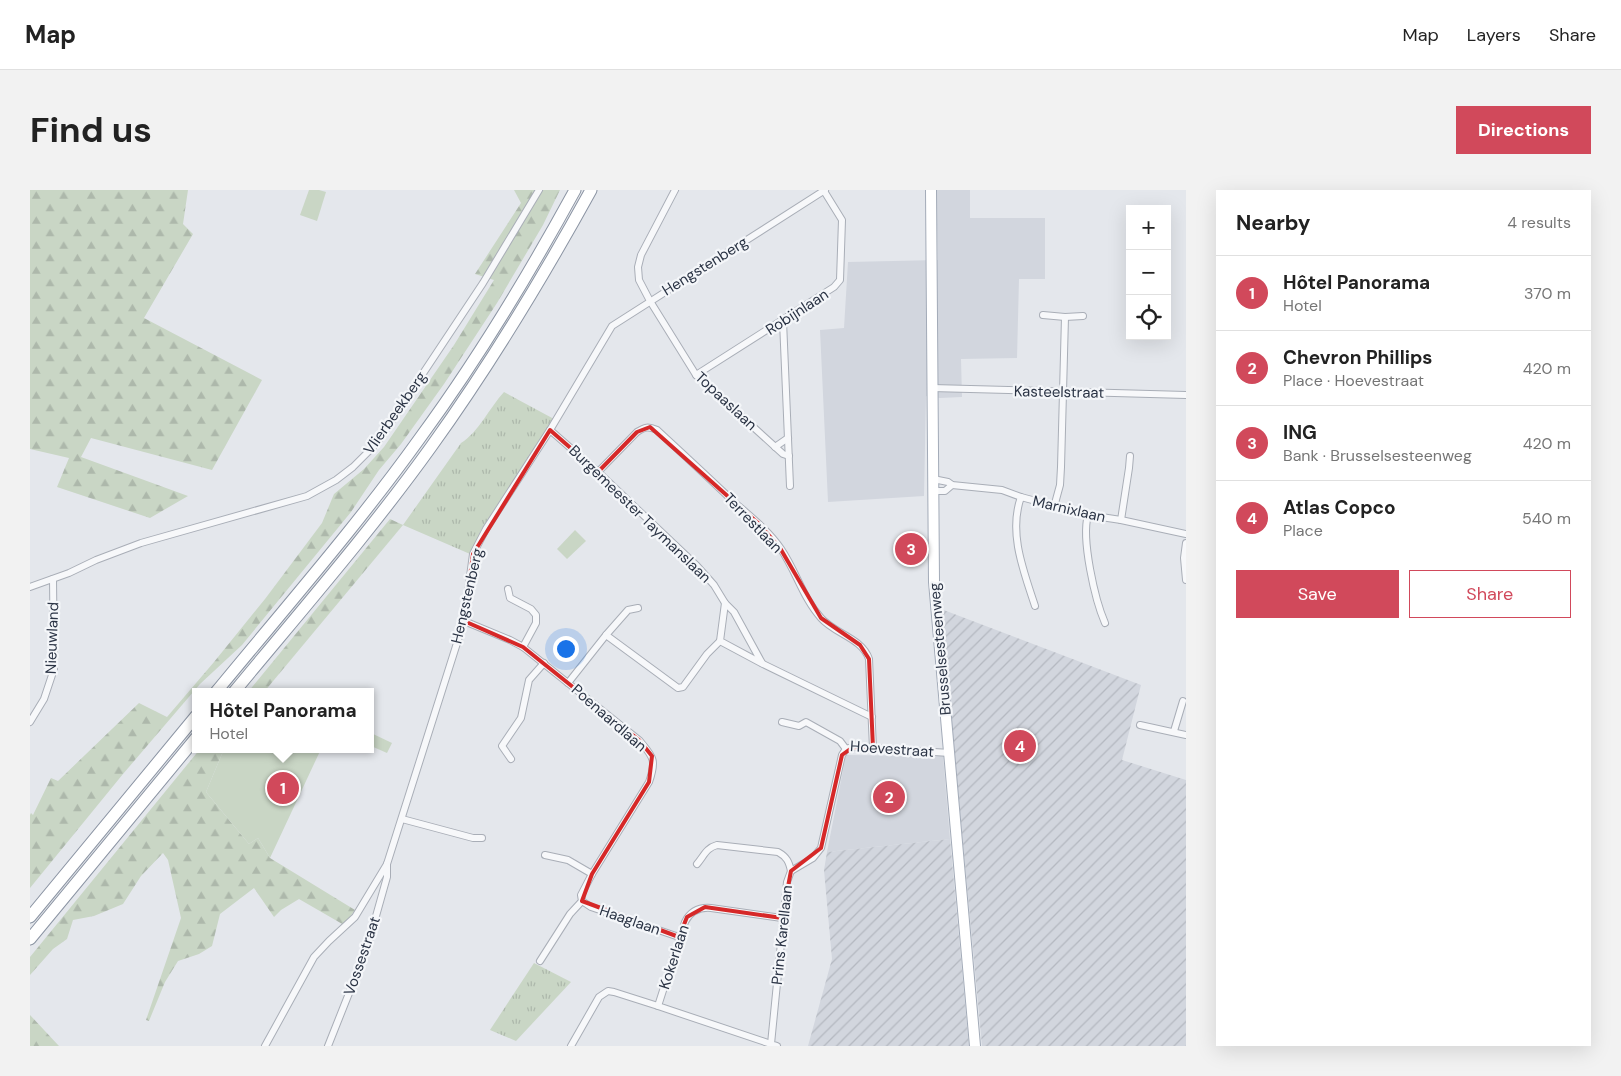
<!DOCTYPE html>
<meta charset="utf-8">
<style>
body{margin:0;font-family:"DM Sans",sans-serif;background:#f2f2f2;color:#222}
.controls{position:absolute;right:15px;top:15px;display:grid;overflow:hidden;border-radius:0px;box-shadow:0 5px 20px #0002}
.controls button{width:45px;height:45px;display:grid;place-items:center;padding:0;border:0;border-bottom:1px solid #e0e0e0;background:#fff;color:#222;font:25px sans-serif}
.you{position:absolute;left:535px;top:458px;width:18px;height:18px;margin:-12px;border:4px solid #fff;border-radius:50%;background:#1a73e8;box-shadow:0 0 0 8px #1a73e833}
.badge{display:grid;place-items:center;width:32px;height:32px;border-radius:50%;background:#d1495b;color:#fff;font-size:16px;font-weight:700}
.pin{position:absolute;translate:-50% -50%;border:2px solid #fff;box-shadow:0 1px 5px #0006}
.popup{position:absolute;left:162px;top:498px;width:182px;height:65px;box-sizing:border-box;display:grid;place-content:center;border-radius:0px;background:#fff;filter:drop-shadow(0 1px 4px #0005);font-size:16px;white-space:nowrap;color:#767676}
.popup b{font-size:19px;color:#222}
.popup::after{content:'';position:absolute;left:50%;top:100%;margin-left:-10px;border:10px solid transparent;border-top-color:#fff}
.list{margin:0;padding:0;list-style:none}
h2{display:flex;justify-content:space-between;align-items:center;height:65px;margin:0;padding:0 20px;font-size:21px}
h2 small{font-size:16px;font-weight:400;color:#767676}
.list li{display:grid;grid-template-columns:32px 1fr auto;gap:15px;align-items:center;box-sizing:border-box;height:75px;padding:0 20px;border-top:1px solid #e0e0e0}
.list b{display:block;font-size:19px;white-space:nowrap}
.list p{margin:0;font-size:16px;white-space:nowrap;color:#767676}
.list em{font-size:16px;font-style:normal;color:#767676}
.actions{display:flex;gap:10px;padding:15px 20px}
.actions a{flex:1;padding:11px 0;border:1px solid #d1495b;border-radius:0px;text-align:center;font-size:18px;color:#d1495b}
.actions .main{background:#d1495b;color:#fff}
.icon{flex:none;width:28px;height:28px;fill:none;stroke:currentColor;stroke-width:2;stroke-linecap:round;stroke-linejoin:round}
.map{position:relative;flex:none;width:1156px;height:856px;overflow:hidden;border-radius:0px}
header{display:flex;align-items:center;gap:30px;box-sizing:border-box;height:70px;padding:0 25px;background:#fff;border-bottom:1px solid #e0e0e0}
header strong{font-size:24px}
nav{display:flex;gap:28px;margin-inline-start:auto;font-size:18px}
.intro{display:flex;align-items:center;justify-content:space-between;box-sizing:border-box;height:120px;padding:0 30px}
h1{margin:0;font-size:35px}
.button{padding:12px 22px;border-radius:0px;background:#d1495b;color:#fff;font-size:18px;font-weight:700}
main{display:flex;gap:30px;padding:0 30px}
aside{flex:1;background:#fff;border-radius:0px;box-shadow:0 5px 20px #0002}
.map>svg:first-child{display:block}
.built{fill:#d2d6de}
.industrial{fill:url(#industrial-furrows)}
.grass{fill:url(#grass-tufts)}
.forest{fill:url(#forest-firs)}
.park{fill:#c9d6c5}
.lines{fill:none;stroke-linecap:round;stroke-linejoin:round}
.minor-casing{stroke:#a9aeb7;stroke-width:8}
.primary-casing{stroke:#a3abb8;stroke-width:12}
.motorway-casing{stroke:#8b94a3;stroke-width:13}
.minor{stroke:#f7f8fa;stroke-width:6}
.primary{stroke:#fff;stroke-width:10}
.motorway{stroke:#fff;stroke-width:11}
.marked{fill:none;stroke:#d62828;stroke-width:4;stroke-linejoin:round}
.labels{text-anchor:middle;dominant-baseline:central;stroke-width:4.5;stroke-linejoin:round;paint-order:stroke}
.street-label{font-size:15px;fill:#2b3445;stroke:#f4f6f9}
</style>
<header>
<strong>Map</strong>
<nav><a>Map</a><a>Layers</a><a>Share</a></nav>
</header>
<div class="intro"><h1>Find us</h1><a class="button">Directions</a></div>
<main>
<div class="map">
<svg width="1156" height="856" viewBox="0 0 1156 856">
<defs>
<pattern id="industrial-furrows" width="10" height="10" patternUnits="userSpaceOnUse" patternTransform="scale(1.25)"><rect width="10" height="10" fill="#d2d6de"/><path d="M-1 1l2-2M0 10L10 0M9 11l2-2" fill="none" stroke="#b4b8c0"/></pattern>
<pattern id="grass-tufts" width="24" height="20" patternUnits="userSpaceOnUse" patternTransform="scale(1.25)"><rect width="24" height="20" fill="#c9d6c5"/><path d="M3 7l-1-3M5 7V3M7 7l1-3M15 17l-1-3M17 17v-4M19 17l1-3" fill="none" stroke="#adb8ab"/></pattern>
<pattern id="forest-firs" width="22" height="20" patternUnits="userSpaceOnUse" patternTransform="scale(1.25)"><rect width="22" height="20" fill="#c9d6c5"/><path d="M5 1l3.5 6h-7zM16 11l3.5 6h-7z" fill="#adb8ab"/></pattern>
</defs>
<rect width="100%" height="100%" fill="#e4e7ec"/>
<g class="built">
<polygon points="906,0 940,0 940,28 1015,28 1015,89 989,89 987,168 931,169 932,207 910,208 896,206 894,306 798,312 790,140 814,138 818,72 908,70"/>
<polygon points="816,565 913,566 920,649 797,662"/>
</g>
<g class="industrial">
<polygon points="911,419 1111,495 1092,570 1156,590 1156,856 952,856"/>
<polygon points="920,649 939,856 778,856 802,769 794,680 797,662"/>
</g>
<g class="grass">
<path d="M474 202 524 229 451 340 440 364 373 335 431 253C448 243 460 217 474 202Z"/>
<polygon points="504,773 541,792 486,851 460,840"/>
</g>
<g class="forest">
<polygon points="0,0 158,0 153,34 163,44 114,128 232,190 182,280 61,248 51,267 158,306 120,328 27,297 39,268 0,259"/>
<polygon points="484,0 530,0 513,35 467,113 414,194 371,254 349,280 321,322 212,455 170,494 93,584 0,698 0,625 1,623 3,625 21,588 28,591 109,513 137,527 184,472 235,409 292,333 304,304 334,279 354,257 424,155 464,90 445,84 491,13"/>
<polygon points="360,329 373,335 234,502 218,502"/>
<polygon points="170,559 194,559 176,602 219,654 228,648 240,668 325,720 314,735 269,709 251,720 244,727 224,698 190,724 182,756 169,764 148,771 135,792 119,831 116,830 151,728 138,670 133,663 111,686 93,714 64,726 43,730 37,749 23,759 0,785 0,767"/>
<polygon points="0,825 29,856 0,856"/>
</g>
<g class="park">
<polygon points="279,0 289,0 296,2 287,31 270,25"/>
<polygon points="545,340 556,351 537,369 527,359"/>
<polygon points="341,543 362,553 357,563 341,556"/>
<polygon points="194,559 291,559 240,668 228,648 219,654 176,602"/>
</g>
<g class="lines">
<defs>
<g id="minor">
<polyline points="645,0 611,65 608,77 609,90 620,111 666,185 753,264 759,266"/>
<polyline points="1013,125 1035,127 1053,126"/>
<polyline points="753,131 760,296"/>
<polyline points="666,185 804,97 810,90 812,30 794,1"/>
<polyline points="902,198 1156,205"/>
<polyline points="520,240 568,282 667,376 684,395 695,413 690,451 733,474 842,527"/>
<polyline points="745,257 758,248"/>
<path d="M568 282 607 242C615 237 618 236 627 240 653 264 679 288 705 313 721 327 739 341 751 359 766 381 773 408 791 428 805 444 832 448 839 469L843 558"/>
<polyline points="903,289 918,292 922,295 972,300 991,307 1058,325 1091,330 1156,344"/>
<polyline points="903,301 915,301 922,295"/>
<path d="M991 307C978 343 994 382 1005 416"/>
<polyline points="1024,317 1030,295 1031,277 1035,127"/>
<path d="M1058 325C1051 349 1065 410 1075 433"/>
<polyline points="1091,330 1099,278 1100,266"/>
<polyline points="1156,353 1154,368 1156,390"/>
<polyline points="0,397 39,383 66,370 111,353 277,306 306,290 323,277 347,253 378,206 453,93 509,0"/>
<polyline points="478,399 480,408 501,419 506,425 506,433 493,457"/>
<polyline points="695,413 704,422 732,473"/>
<path d="M434 431 480 450 493 457 609 550C623 567 627 569 619 592L562 684 551 705 552 711 540 724 510 771"/>
<polyline points="576,445 648,498 653,497 677,464 690,451"/>
<polyline points="538,493 576,445 598,420 608,418"/>
<polyline points="0,532 14,509 24,479 23,389"/>
<polyline points="752,532 769,536 776,532 810,551 816,559"/>
<polyline points="1110,535 1156,545"/>
<polyline points="1144,541 1153,511"/>
<polyline points="816,559 823,557 920,563"/>
<polyline points="481,569 472,556 491,528 499,490 514,473"/>
<polyline points="372,629 443,648 452,648"/>
<polyline points="515,665 538,670 562,684"/>
<path d="M667 674C674 666 676 658 687 655L748 662C757 667 759 672 761 681"/>
<polyline points="552,711 561,717 649,747"/>
<path d="M741 854 628 816 655 732C660 722 669 717 681 718L752 728"/>
<polyline points="235,856 284,767 299,751 325,727 357,674 434,431 443,364 456,339 520,240 582,136 795,0"/>
<polyline points="298,856 337,758 357,687 357,674"/>
<polyline points="541,856 569,807 578,801 584,802 628,816"/>
<polyline points="747,856 741,854 757,692 761,681 783,668 791,658 812,565 816,559"/>
</g>
<polyline id="primary" points="901,0 904,392 945,856"/>
<g id="motorway">
<path d="M186 502C255 418 327 336 390 248 448 169 498 86 545 0"/>
<path d="M204 502C271 421 340 342 401 257 460 175 512 89 561 0"/>
<polyline points="0,727 166,526"/>
<polyline points="0,749 166,548"/>
</g>
</defs>
<use href="#minor" class="minor-casing"/>
<use href="#primary" class="primary-casing"/>
<use href="#motorway" class="motorway-casing"/>
<use href="#minor" class="minor"/>
<use href="#primary" class="primary"/>
<use href="#motorway" class="motorway"/>
</g>
<path class="marked" d="M620 237 729 334 750 358 791 428 830 455 839 469 843 558 823 557 812 565 791 658 761 681 752 728 675 717 657 727 649 747 552 711 562 684 619 592 622 566 609 550 493 457 434 431 443 364 520 240 568 282 607 242Z"/>
<g class="labels">
<g class="street-label">
<text transform="translate(675 76) rotate(-32)">Hengstenberg</text>
<text transform="translate(767 122) rotate(-33)">Robijnlaan</text>
<text transform="translate(1029 202) rotate(1)">Kasteelstraat</text>
<text transform="translate(696 211) rotate(43)">Topaaslaan</text>
<text transform="translate(365 223) rotate(-55)">Vlierbeekberg</text>
<text transform="translate(1039 319) rotate(13)">Marnixlaan</text>
<text transform="translate(610 324) rotate(44)">Burgemeester Taymanslaan</text>
<text transform="translate(723 333) rotate(46)">Terrestlaan</text>
<text transform="translate(437 406) rotate(-77)">Hengstenberg</text>
<text transform="translate(22 448) rotate(-88)">Nieuwland</text>
<text transform="translate(910 459) rotate(-95)">Brusselsesteenweg</text>
<text transform="translate(579 528) rotate(41)">Poenaardlaan</text>
<text transform="translate(862 559) rotate(4)">Hoevestraat</text>
<text transform="translate(600 730) rotate(19)">Haaglaan</text>
<text transform="translate(752 745) rotate(-84)">Prins Karellaan</text>
<text transform="translate(332 766) rotate(-71)">Vossestraat</text>
<text transform="translate(644 767) rotate(-72)">Kokerlaan</text>
</g>
</g>
</svg>
<div class="controls">
<button>+</button>
<button>−</button>
<button><svg class="icon" aria-label="locate" viewBox="0 0 24 24"><circle cx="12" cy="12" r="6"/><path d="M12 2v4M12 18v4M2 12h4M18 12h4"/></svg></button>
</div>
<div class="you"></div>
<div class="pin badge" style="left:253px;top:598px">1</div>
<div class="popup"><b>Hôtel Panorama</b>Hotel</div>
<div class="pin badge" style="left:859px;top:607px">2</div>
<div class="pin badge" style="left:881px;top:359px">3</div>
<div class="pin badge" style="left:990px;top:556px">4</div>
</div>
<aside>
<h2>Nearby<small>4 results</small></h2>
<ul class="list">
<li><span class="badge">1</span><div><b>Hôtel Panorama</b><p>Hotel</p></div><em>370 m</em></li>
<li><span class="badge">2</span><div><b>Chevron Phillips</b><p>Place · Hoevestraat</p></div><em>420 m</em></li>
<li><span class="badge">3</span><div><b>ING</b><p>Bank · Brusselsesteenweg</p></div><em>420 m</em></li>
<li><span class="badge">4</span><div><b>Atlas Copco</b><p>Place</p></div><em>540 m</em></li>
</ul>
<div class="actions"><a class="main">Save</a><a>Share</a></div>
</aside>
</main>
